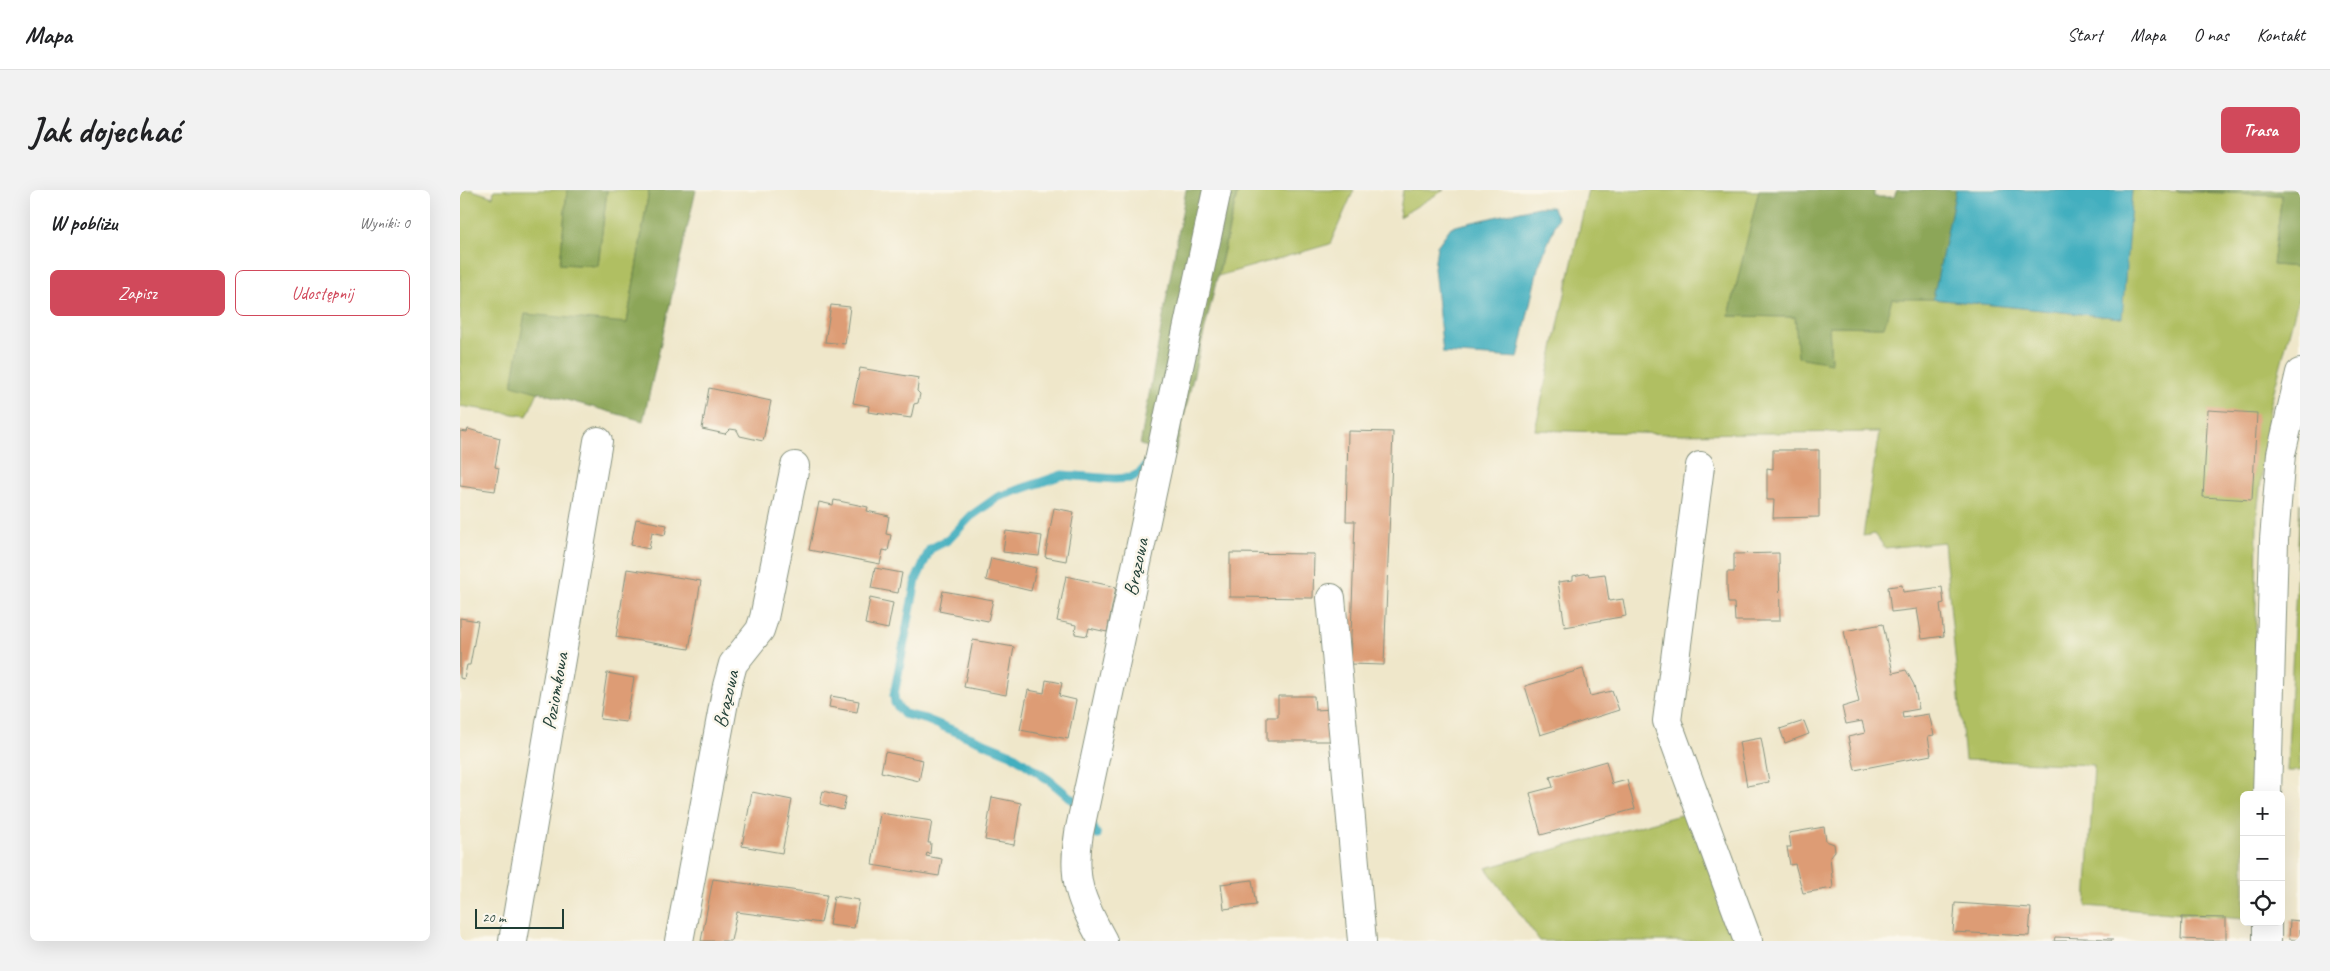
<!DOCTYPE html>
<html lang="pl">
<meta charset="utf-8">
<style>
body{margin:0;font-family:Caveat,sans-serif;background:#f2f2f2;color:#202124}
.controls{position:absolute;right:15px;bottom:15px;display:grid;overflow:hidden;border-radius:8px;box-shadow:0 5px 20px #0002}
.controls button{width:45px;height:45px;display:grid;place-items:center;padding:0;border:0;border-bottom:1px solid #e0e0e0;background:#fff;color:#202124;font:25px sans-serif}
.scale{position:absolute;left:15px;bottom:12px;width:89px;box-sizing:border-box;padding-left:5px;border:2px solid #1f3d34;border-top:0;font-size:14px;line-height:18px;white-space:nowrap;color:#1f3d34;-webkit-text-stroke:4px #fbf7ec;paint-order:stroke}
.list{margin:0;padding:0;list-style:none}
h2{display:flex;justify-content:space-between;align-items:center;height:65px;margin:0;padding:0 20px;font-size:21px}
h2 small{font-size:16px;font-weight:400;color:#757577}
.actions{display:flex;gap:10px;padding:15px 20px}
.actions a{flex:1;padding:11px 0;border:1px solid #d1495b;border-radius:8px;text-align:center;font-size:18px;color:#d1495b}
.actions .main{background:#d1495b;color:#fff}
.icon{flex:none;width:28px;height:28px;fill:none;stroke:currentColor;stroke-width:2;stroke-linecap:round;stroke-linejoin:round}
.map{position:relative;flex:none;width:1840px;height:751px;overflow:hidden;border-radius:8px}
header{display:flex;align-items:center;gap:30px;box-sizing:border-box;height:70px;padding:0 25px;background:#fff;border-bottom:1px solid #e0e0e0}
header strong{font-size:24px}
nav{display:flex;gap:28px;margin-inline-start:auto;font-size:18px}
.intro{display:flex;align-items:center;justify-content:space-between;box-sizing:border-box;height:120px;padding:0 30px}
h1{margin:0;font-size:35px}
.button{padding:12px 22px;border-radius:8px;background:#d1495b;color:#fff;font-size:18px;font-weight:700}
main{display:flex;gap:30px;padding:0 30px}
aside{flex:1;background:#fff;border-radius:8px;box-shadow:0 5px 20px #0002}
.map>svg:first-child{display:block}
.green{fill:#b0bf62;stroke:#687e4b}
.forest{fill:#8ca658;stroke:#567246}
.water{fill:#42afbf;stroke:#30767a}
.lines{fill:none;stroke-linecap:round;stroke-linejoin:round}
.stream{stroke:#42afbf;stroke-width:9}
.building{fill:#dd9c74}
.minor-casing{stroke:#87927f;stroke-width:30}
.minor{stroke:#fff;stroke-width:28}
.labels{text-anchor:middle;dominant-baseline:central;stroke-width:5;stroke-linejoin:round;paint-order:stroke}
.street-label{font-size:20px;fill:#1f3d34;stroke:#fbf7ec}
</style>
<header>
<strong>Mapa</strong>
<nav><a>Start</a><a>Mapa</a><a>O nas</a><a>Kontakt</a></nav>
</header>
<div class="intro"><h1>Jak dojechać</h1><a class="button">Trasa</a></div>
<main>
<aside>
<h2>W pobliżu<small>Wyniki: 0</small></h2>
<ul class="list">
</ul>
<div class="actions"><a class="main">Zapisz</a><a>Udostępnij</a></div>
</aside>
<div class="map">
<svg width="1840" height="751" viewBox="0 0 1840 751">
<rect width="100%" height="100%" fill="#fbf7ec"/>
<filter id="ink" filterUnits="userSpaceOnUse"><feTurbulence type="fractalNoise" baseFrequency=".02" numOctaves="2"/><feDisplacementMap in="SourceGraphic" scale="10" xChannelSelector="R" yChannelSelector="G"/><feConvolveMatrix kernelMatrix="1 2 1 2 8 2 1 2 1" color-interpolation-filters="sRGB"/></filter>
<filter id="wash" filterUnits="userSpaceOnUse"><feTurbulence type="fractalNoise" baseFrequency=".0096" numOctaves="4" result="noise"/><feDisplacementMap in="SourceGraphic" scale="20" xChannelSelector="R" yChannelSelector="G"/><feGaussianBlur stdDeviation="1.12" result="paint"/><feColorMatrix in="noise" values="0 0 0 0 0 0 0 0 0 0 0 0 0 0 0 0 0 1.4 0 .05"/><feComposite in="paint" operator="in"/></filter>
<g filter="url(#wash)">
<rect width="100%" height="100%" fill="#efe7ca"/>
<g class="green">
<polygon points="0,0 12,0 33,7 34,0 107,0 100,74 138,76 147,0 189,0 167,133 52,194 78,202 67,226 0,216"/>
<polygon points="778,0 894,0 870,54 758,86"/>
<polygon points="943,0 984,0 939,27"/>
<polygon points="1128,0 1300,1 1269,126 1335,127 1371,172 1369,136 1423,137 1432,108 1473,109 1661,128 1672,0 1822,5 1813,75 1840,77 1840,102 1810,216 1797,324 1794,605 1784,605 1784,729 1626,716 1634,575 1505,570 1484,352 1425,358 1415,344 1403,346 1419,242 1212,244 1075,240"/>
<polygon points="1840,313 1840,581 1827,581"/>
<polygon points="1231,622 1276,751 1080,751 1026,678"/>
</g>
<g class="forest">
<polygon points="107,0 147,0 138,76 100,74"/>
<polygon points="189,0 236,0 183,231 52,195 65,124 167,133"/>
<polygon points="726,0 778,0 715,264 680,255"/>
<polygon points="1299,0 1414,0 1414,7 1434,7 1437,0 1496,0 1473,109 1432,109 1424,137 1369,136 1371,173 1338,167 1335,127 1269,126"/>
<polygon points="1716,0 1840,0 1840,77 1813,75 1822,5"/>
</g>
<g class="water">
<polygon points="1496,0 1672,0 1662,128 1473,109"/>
<polygon points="1078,17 1092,17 1098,28 1078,78 1058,168 983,163 974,78 977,56 991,37"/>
</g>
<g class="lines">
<g class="stream">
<polyline points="619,615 589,590 551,564 465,529 444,524 435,513 434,505 456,390 470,359 488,350 511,326 538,307 602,285 655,289 670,288 680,283 690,272"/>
<polyline points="628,628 637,645"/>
</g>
</g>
<g id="blocks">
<g class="building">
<polygon points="371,115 390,117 385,154 365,152"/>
<polygon points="400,178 459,188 457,201 460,204 458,213 454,214 451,228 408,222 409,216 393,213"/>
<polygon points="249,198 311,211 303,251 280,246 277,240 270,239 265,244 242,239"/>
<polygon points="1748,220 1797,223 1792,310 1743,307"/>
<polygon points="8,239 40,248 35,277 39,278 35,301 0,296 0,241 7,242"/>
<polygon points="888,241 933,242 924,475 890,474 895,331 886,331"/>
<polygon points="1313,260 1359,260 1359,327 1313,328 1314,310 1307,310 1307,278 1313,279"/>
<polygon points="374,310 408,317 407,321 429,326 426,344 431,345 428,361 423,360 420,374 349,360 359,312 373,315"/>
<polygon points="594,318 614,322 606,371 585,367"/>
<polygon points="176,329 207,335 205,345 192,342 189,359 171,355"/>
<polygon points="546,341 582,346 579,366 543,362"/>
<polygon points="770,363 854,364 853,408 770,407"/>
<polygon points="1319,363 1320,431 1275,431 1274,413 1268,413 1267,398 1267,382 1274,382 1274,364"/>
<polygon points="531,368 576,378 571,401 526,390"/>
<polygon points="415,378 442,383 438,403 411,398"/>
<polygon points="167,379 241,391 229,459 156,447"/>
<polygon points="1128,383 1129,386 1145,384 1149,411 1163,409 1166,426 1105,437 1098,392 1113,390 1113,386"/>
<polygon points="606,386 656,397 647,442 629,438 627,446 615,444 616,435 597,431"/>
<polygon points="1442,395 1443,402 1482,397 1484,413 1480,414 1484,446 1462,449 1457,419 1431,422 1428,397"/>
<polygon points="483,401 533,410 528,431 479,421"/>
<polygon points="410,408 433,413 428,439 405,434"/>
<polygon points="0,428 18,431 10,475 7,475 4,489 0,488"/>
<polygon points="1423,434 1433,483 1446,480 1454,495 1459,519 1442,522 1443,528 1469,524 1474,545 1468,546 1471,565 1395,580 1388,547 1405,543 1402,531 1386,534 1382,517 1399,512 1384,441"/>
<polygon points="513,450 554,457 546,505 504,497"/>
<polygon points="1123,479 1130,506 1152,501 1159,520 1080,545 1065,496"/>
<polygon points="147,483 174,488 166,532 140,529"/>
<polygon points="586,490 602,493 599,506 616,510 608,549 560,540 568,500 584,503"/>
<polygon points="371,506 399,511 397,522 369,517"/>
<polygon points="818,506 854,506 855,520 874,519 873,551 807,551 807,527 818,527"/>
<polygon points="1344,531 1349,544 1325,553 1320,539"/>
<polygon points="1301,548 1309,592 1287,596 1279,552"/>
<polygon points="425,562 463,570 459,591 421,582"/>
<polygon points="1146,571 1152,594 1167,590 1175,619 1081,645 1070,603 1093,597 1090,587"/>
<polygon points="363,601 386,607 383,620 360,614"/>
<polygon points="292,602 332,610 322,663 282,656"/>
<polygon points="532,607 561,613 554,655 525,650"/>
<polygon points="420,623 472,631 468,653 471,653 470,664 467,663 466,666 482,669 479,686 412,675"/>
<polygon points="1364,637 1366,651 1374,654 1375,661 1370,667 1373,698 1343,703 1335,674 1330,675 1327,657 1331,657 1329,643"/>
<polygon points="253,689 367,705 361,733 277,722 271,751 241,751"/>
<polygon points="792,690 796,715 764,719 761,694"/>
<polygon points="374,706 399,710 394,738 369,735"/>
<polygon points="1495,713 1571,718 1569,746 1493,742"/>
<polygon points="1722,727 1766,728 1766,751 1721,749"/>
<polygon points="1830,730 1840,731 1840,750 1829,749"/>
<polygon points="1595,747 1652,749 1652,751 1594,751"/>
</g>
</g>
</g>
<g filter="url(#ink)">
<use href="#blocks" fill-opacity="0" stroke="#87927f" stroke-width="1"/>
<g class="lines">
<defs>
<g id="minor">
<polyline points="1240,276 1207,531 1288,751"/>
<polyline points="871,408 902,751"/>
<polyline points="1807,605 1814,350 1821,264 1840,183"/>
<polyline points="53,751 138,251"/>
<polyline points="219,751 267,496 273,474 300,440 304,428 335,276"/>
<path d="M643 751C621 711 611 690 619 643L757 0"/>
<polyline points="1807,751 1807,732"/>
</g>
</defs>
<use href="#minor" class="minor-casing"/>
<use href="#minor" class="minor"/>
</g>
</g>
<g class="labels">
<g class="street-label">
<text transform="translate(676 377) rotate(-78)">Brązowa</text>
<text transform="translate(95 501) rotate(-80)">Poziomkowa</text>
<text transform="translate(266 509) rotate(-77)">Brązowa</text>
</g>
</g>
</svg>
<div class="controls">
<button>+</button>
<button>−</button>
<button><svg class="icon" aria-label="locate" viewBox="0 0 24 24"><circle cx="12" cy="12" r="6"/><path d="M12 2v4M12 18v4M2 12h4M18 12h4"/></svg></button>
</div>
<div class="scale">20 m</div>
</div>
</main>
